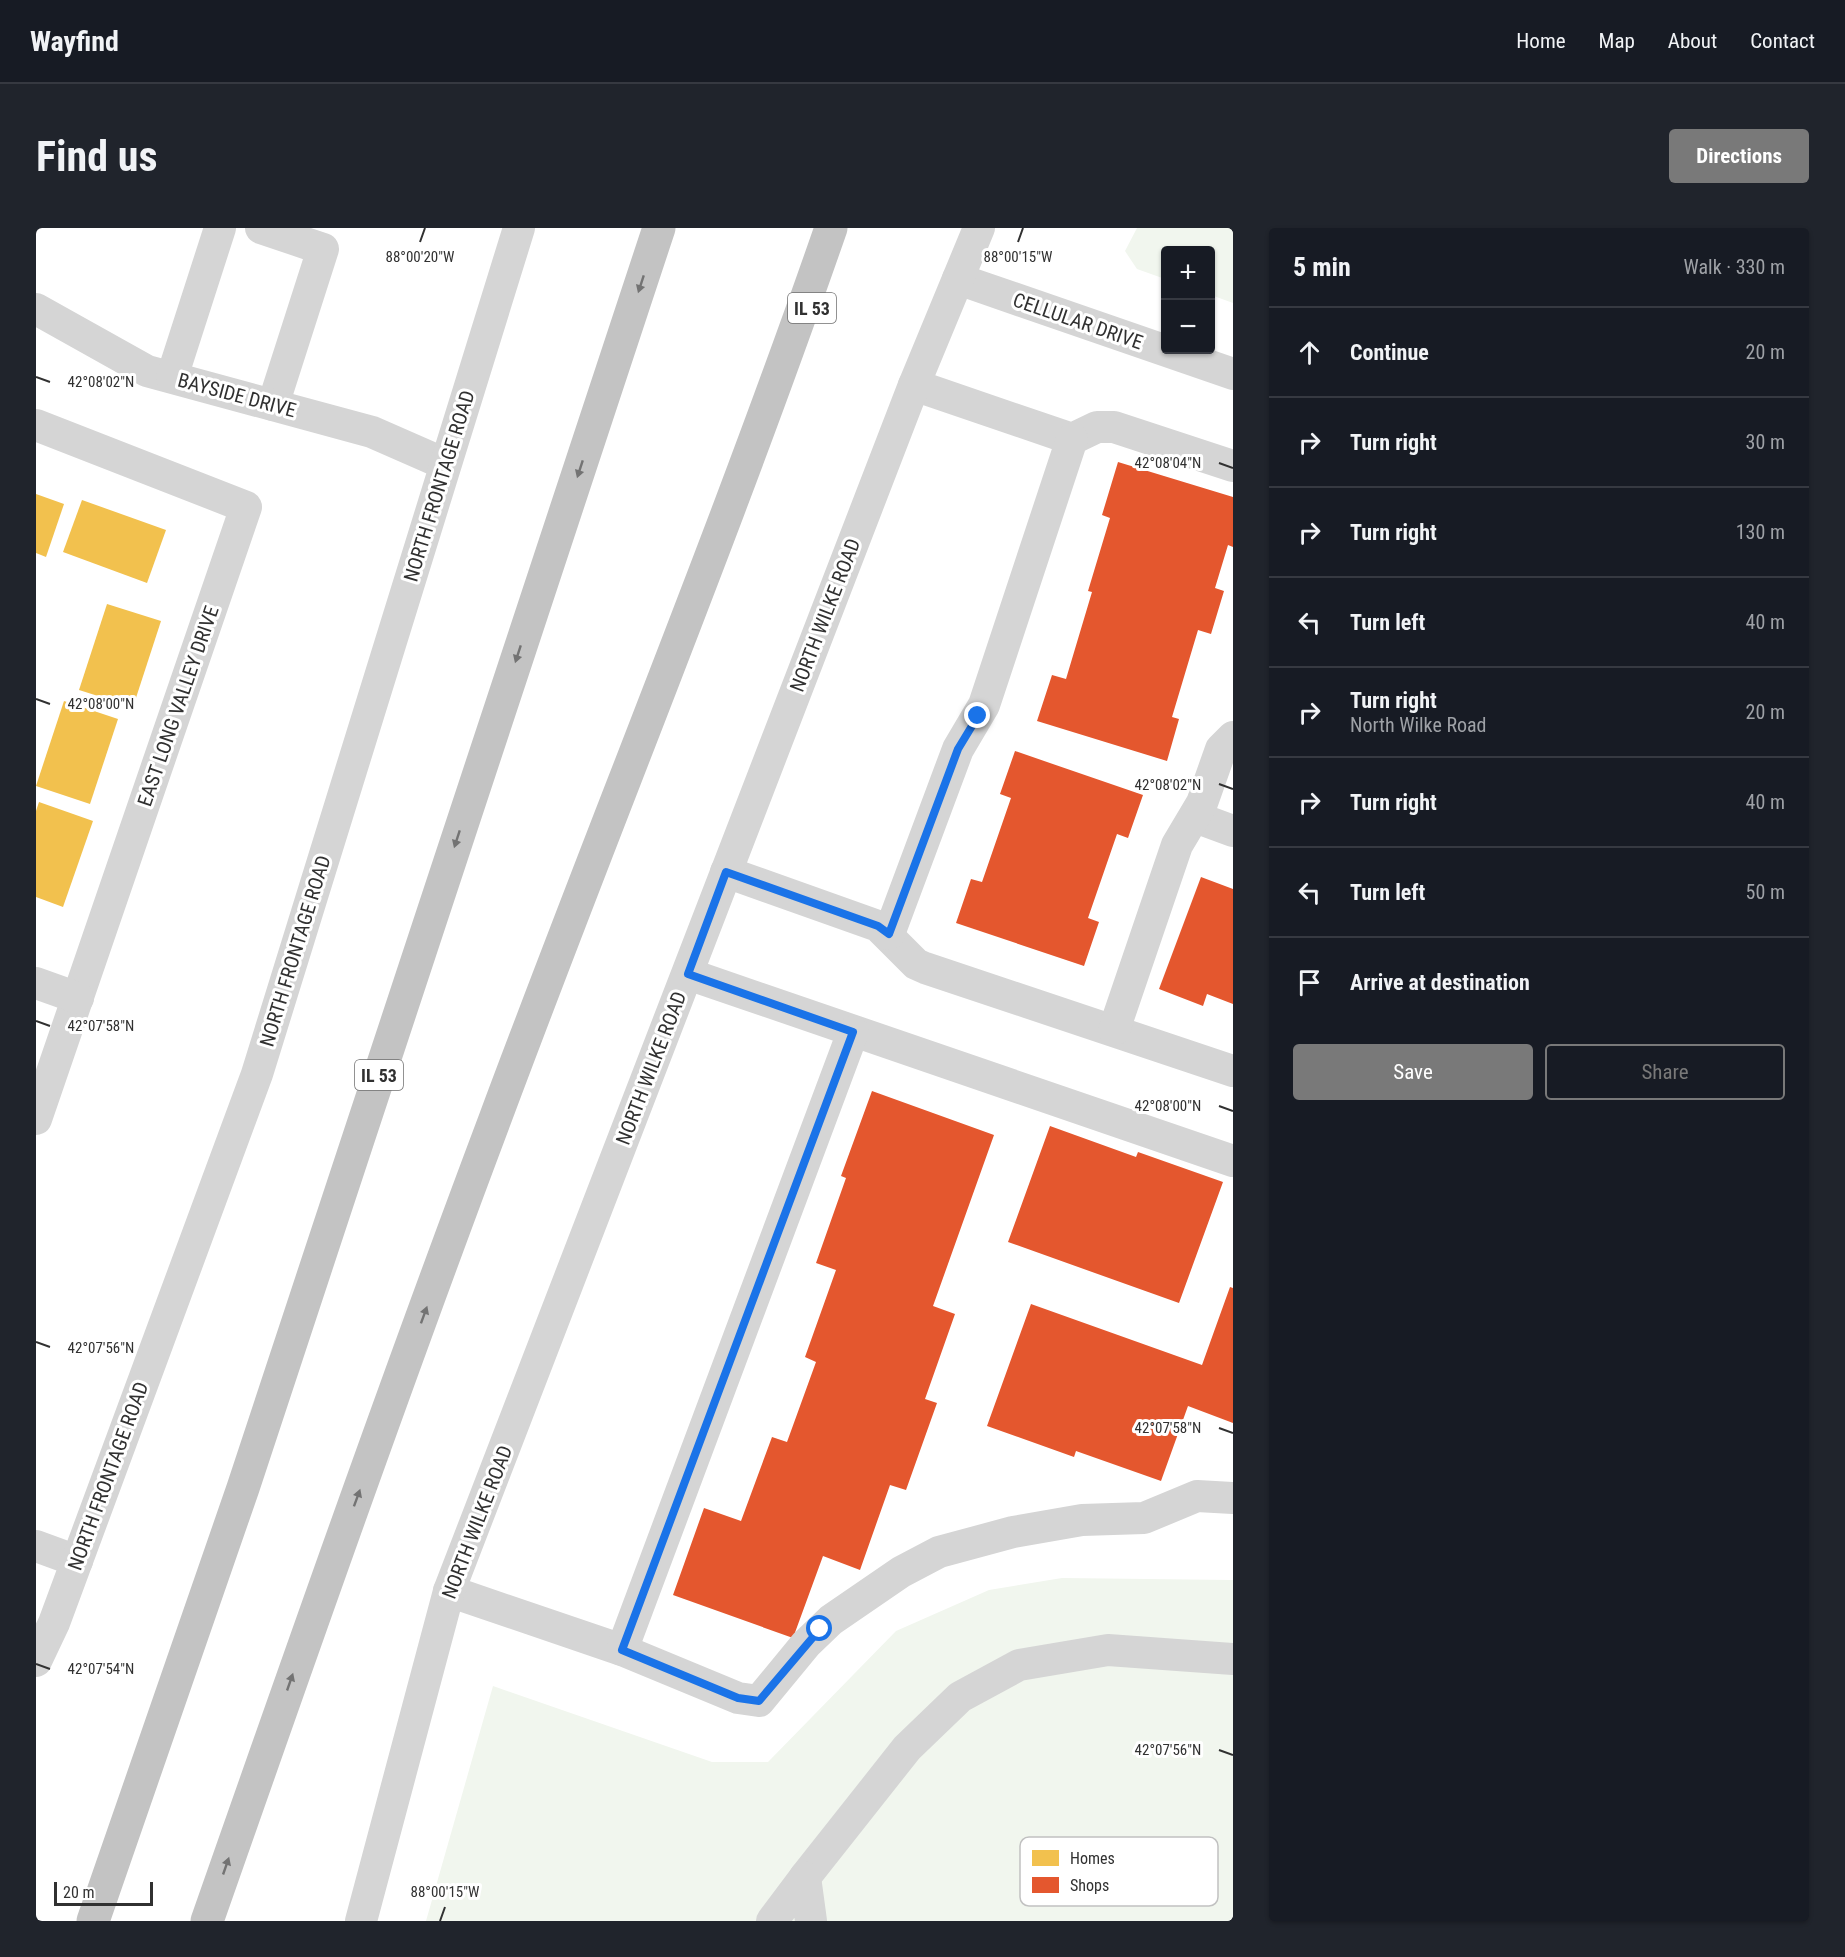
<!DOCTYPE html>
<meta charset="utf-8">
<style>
body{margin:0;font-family:"Roboto Condensed",sans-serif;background:#20242c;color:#f1f3f6}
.controls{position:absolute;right:18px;top:18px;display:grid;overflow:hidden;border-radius:6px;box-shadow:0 2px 4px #0004}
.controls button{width:54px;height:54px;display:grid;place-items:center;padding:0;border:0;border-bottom:2px solid #363941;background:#171b24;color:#f1f3f6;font:30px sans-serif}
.scale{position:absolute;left:18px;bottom:15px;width:99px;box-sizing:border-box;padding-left:6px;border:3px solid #313131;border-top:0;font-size:16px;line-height:21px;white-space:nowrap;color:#313131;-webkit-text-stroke:4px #fff;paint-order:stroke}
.stop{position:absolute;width:18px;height:18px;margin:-14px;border:4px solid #1a73e8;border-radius:50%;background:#fff}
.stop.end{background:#1a73e8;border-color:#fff;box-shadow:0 2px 6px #0008}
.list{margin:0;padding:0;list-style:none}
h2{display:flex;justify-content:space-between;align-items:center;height:78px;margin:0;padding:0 24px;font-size:26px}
h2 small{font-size:20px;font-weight:400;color:#9ea1a6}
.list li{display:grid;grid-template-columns:39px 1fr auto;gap:18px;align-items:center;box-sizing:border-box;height:90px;padding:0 24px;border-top:2px solid #363941}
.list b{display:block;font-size:22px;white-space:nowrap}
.list p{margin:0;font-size:20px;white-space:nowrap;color:#9ea1a6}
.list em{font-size:20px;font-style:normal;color:#9ea1a6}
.actions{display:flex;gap:12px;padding:18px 24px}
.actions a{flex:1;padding:14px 0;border:2px solid #797979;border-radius:6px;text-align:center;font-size:21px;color:#797979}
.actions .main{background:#797979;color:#fff}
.icon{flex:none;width:33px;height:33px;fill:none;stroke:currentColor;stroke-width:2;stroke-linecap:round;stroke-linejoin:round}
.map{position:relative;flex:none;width:1197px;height:1693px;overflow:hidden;border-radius:6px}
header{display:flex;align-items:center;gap:36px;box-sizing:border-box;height:84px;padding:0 30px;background:#171b24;border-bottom:2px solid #363941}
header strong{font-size:28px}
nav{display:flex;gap:33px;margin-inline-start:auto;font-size:21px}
.intro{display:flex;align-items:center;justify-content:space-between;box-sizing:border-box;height:144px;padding:0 36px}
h1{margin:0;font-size:42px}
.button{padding:15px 27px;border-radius:6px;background:#797979;color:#fff;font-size:21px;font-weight:700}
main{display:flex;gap:36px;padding:0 36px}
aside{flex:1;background:#171b24;border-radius:6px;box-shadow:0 2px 4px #0004}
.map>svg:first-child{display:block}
.green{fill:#f1f6ee}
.homes{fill:#f2c14e}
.shops{fill:#e4572e}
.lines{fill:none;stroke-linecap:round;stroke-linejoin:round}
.minor{stroke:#d5d5d5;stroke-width:32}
.highway{stroke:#c3c3c3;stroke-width:33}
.oneway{fill:#737373}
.route{stroke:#1a73e8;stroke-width:8}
.ticks{fill:none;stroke:#313131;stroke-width:2}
.labels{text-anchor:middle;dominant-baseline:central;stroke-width:6;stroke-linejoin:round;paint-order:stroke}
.shield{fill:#fff;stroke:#6f6f6f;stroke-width:1.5}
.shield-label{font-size:18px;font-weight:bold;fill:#313131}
.street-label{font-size:20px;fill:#313131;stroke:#fff}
.key{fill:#fff;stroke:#c1c1c1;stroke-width:1.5}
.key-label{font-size:16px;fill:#313131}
.ticks-label{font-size:15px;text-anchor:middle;fill:#313131;stroke:#fff;stroke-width:6;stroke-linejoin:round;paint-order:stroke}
</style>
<header>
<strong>Wayfind</strong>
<nav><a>Home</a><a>Map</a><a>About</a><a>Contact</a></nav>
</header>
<div class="intro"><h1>Find us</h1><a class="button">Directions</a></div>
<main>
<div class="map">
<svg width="1197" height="1693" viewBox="0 0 1197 1693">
<rect width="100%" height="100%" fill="#fff"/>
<g class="green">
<polygon points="1101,0 1197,0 1197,75 1175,67 1174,22 1130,22 1129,51 1101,41 1089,23"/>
<polygon points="1026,1350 1197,1352 1197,1693 390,1693 457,1458 676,1534 732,1534 860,1403 953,1362"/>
</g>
<g class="homes">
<polygon points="0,266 28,276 10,329 0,325"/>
<polygon points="46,272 130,302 111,355 27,324"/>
<polygon points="71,376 125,393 97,479 43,462"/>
<polygon points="28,473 82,491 54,576 0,558"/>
<polygon points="3,574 57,593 27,679 0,669 0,583"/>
</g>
<g class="shops">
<polygon points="1082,234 1197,269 1197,319 1192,317 1179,360 1188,363 1175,406 1162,402 1136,489 1143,491 1131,533 1001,493 1016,447 1030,451 1056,364 1052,363 1074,290 1066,287"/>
<polygon points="979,523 1107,567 1092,610 1081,606 1052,690 1063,694 1048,738 920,695 935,651 946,654 975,570 964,566"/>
<polygon points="1165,649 1197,661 1197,776 1171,766 1167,778 1123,761"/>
<polygon points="836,863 958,907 897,1078 919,1086 889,1171 901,1175 870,1262 854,1257 824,1342 787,1328 757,1410 637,1367 668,1280 705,1293 736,1209 751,1214 780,1134 769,1129 800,1042 780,1035 810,950 805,948"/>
<polygon points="1014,898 1100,929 1102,924 1187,954 1143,1075 972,1014"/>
<polygon points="1194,1059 1197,1060 1197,1195 1152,1178 1125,1253 1040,1223 1038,1229 951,1198 995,1076 1166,1137"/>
</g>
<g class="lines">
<g class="minor">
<polyline points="225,0 287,21 237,177"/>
<polyline points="922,51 1197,146"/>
<polyline points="0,81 111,143 336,204 409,236"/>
<polyline points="136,149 184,0"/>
<polyline points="878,157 1036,211 1061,199 1078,199 1197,238"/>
<polyline points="0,197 210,279 0,891"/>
<polyline points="1159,589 1197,603"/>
<polyline points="690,644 842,698 880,736 889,740 1197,843"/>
<polyline points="853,706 922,521 948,477 1036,211"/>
<polyline points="652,746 1197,933"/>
<polyline points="0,755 42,770"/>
<polyline points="1078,802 1141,617 1166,575 1185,521 1197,509"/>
<polyline points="0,1318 41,1333"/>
<polyline points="413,1363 586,1422 702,1470 723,1473 770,1416 795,1392 865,1344 903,1324 977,1304 1046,1292 1108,1290 1161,1268 1197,1270"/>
<polyline points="586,1422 817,804"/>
<polyline points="0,1433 18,1395 221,846 483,0"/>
<polyline points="769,1649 871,1520 924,1469 983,1437 1072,1422 1197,1431"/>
<polyline points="325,1693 413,1363 878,157 943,0"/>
<polyline points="736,1693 769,1649 775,1693"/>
</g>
<g class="highway">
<polyline points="57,1693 207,1260 623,0"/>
<path d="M171 1693C265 1425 359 1157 459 891 570 593 691 300 795 0"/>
</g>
</g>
<defs><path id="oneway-solid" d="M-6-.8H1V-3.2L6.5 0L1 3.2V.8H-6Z" transform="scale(1.5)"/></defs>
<g class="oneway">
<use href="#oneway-solid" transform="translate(605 56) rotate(108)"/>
<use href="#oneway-solid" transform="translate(544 241) rotate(108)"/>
<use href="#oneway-solid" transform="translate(482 426) rotate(108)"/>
<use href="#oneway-solid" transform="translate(421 611) rotate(108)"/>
<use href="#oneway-solid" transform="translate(388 1087) rotate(-70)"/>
<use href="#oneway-solid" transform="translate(321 1270) rotate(-70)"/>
<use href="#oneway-solid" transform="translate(254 1454) rotate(-71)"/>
<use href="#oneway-solid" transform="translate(190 1638) rotate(-71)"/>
</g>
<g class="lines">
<polyline class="route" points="784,1401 723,1473 702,1470 586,1422 817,804 652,746 690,644 842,698 853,706 922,521 942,488"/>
</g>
<path class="ticks" d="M384 14 389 0M982 14 987 0M0 149 14 154M1183 235 1197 240M0 471 14 476M1183 556 1197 561M0 793 14 798M1183 878 1197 883M0 1114 14 1119M1183 1200 1197 1205M0 1436 14 1441M1183 1522 1197 1527M404 1693 409 1679"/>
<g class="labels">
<g class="shield">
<rect x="752" y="65" width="48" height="30" rx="4.5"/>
<rect x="319" y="832" width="48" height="30" rx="4.5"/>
</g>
<g class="shield-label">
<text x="776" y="80">IL 53</text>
<text x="343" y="847">IL 53</text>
</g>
<g class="street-label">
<text transform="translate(1042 93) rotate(19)">CELLULAR DRIVE</text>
<text transform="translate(201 167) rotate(15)">BAYSIDE DRIVE</text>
<text transform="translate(403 258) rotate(-73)">NORTH FRONTAGE ROAD</text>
<text transform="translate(789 387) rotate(-69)">NORTH WILKE ROAD</text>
<text transform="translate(142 478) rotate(-71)">EAST LONG VALLEY DRIVE</text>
<text transform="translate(259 723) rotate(-73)">NORTH FRONTAGE ROAD</text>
<text transform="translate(615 840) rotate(-69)">NORTH WILKE ROAD</text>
<text transform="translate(72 1248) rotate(-70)">NORTH FRONTAGE ROAD</text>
<text transform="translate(441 1294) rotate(-69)">NORTH WILKE ROAD</text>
</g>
</g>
<rect x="984" y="1609" width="198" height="69" rx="9" class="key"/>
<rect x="996" y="1622" width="27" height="16" fill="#f2c14e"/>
<rect x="996" y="1649" width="27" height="16" fill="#e4572e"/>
<g class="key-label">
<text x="1034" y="1636">Homes</text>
<text x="1034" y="1663">Shops</text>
</g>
<g class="ticks-label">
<text x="384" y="34">88°00'20"W</text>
<text x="982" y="34">88°00'15"W</text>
<text x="65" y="159">42°08'02"N</text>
<text x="1132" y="240">42°08'04"N</text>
<text x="65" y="481">42°08'00"N</text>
<text x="1132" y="562">42°08'02"N</text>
<text x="65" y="803">42°07'58"N</text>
<text x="1132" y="883">42°08'00"N</text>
<text x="65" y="1125">42°07'56"N</text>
<text x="1132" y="1205">42°07'58"N</text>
<text x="65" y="1446">42°07'54"N</text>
<text x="1132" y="1527">42°07'56"N</text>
<text x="409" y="1669">88°00'15"W</text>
</g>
</svg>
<div class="controls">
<button>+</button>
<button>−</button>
</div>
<div class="scale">20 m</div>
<div class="stop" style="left:784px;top:1401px"></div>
<div class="stop end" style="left:942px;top:488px"></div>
</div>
<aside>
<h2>5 min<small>Walk · 330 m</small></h2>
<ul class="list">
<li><svg class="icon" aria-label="ahead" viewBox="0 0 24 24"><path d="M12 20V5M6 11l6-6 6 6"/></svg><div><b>Continue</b></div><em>20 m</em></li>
<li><svg class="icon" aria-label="right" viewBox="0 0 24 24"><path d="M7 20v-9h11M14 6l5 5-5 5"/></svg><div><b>Turn right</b></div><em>30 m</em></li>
<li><svg class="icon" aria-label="right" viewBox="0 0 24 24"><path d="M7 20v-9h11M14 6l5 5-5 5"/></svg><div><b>Turn right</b></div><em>130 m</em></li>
<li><svg class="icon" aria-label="left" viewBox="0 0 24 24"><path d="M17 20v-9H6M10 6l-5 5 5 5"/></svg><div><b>Turn left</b></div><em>40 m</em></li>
<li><svg class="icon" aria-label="right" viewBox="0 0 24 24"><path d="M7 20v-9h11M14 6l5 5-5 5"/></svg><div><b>Turn right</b><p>North Wilke Road</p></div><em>20 m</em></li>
<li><svg class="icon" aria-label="right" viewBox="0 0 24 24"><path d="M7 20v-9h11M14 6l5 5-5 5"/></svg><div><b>Turn right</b></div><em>40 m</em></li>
<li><svg class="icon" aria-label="left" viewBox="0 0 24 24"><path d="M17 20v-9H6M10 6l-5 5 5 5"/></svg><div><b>Turn left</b></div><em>50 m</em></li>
<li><svg class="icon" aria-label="arrive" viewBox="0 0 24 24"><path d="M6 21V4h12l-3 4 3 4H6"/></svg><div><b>Arrive at destination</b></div></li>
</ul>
<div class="actions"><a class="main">Save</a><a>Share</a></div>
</aside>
</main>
